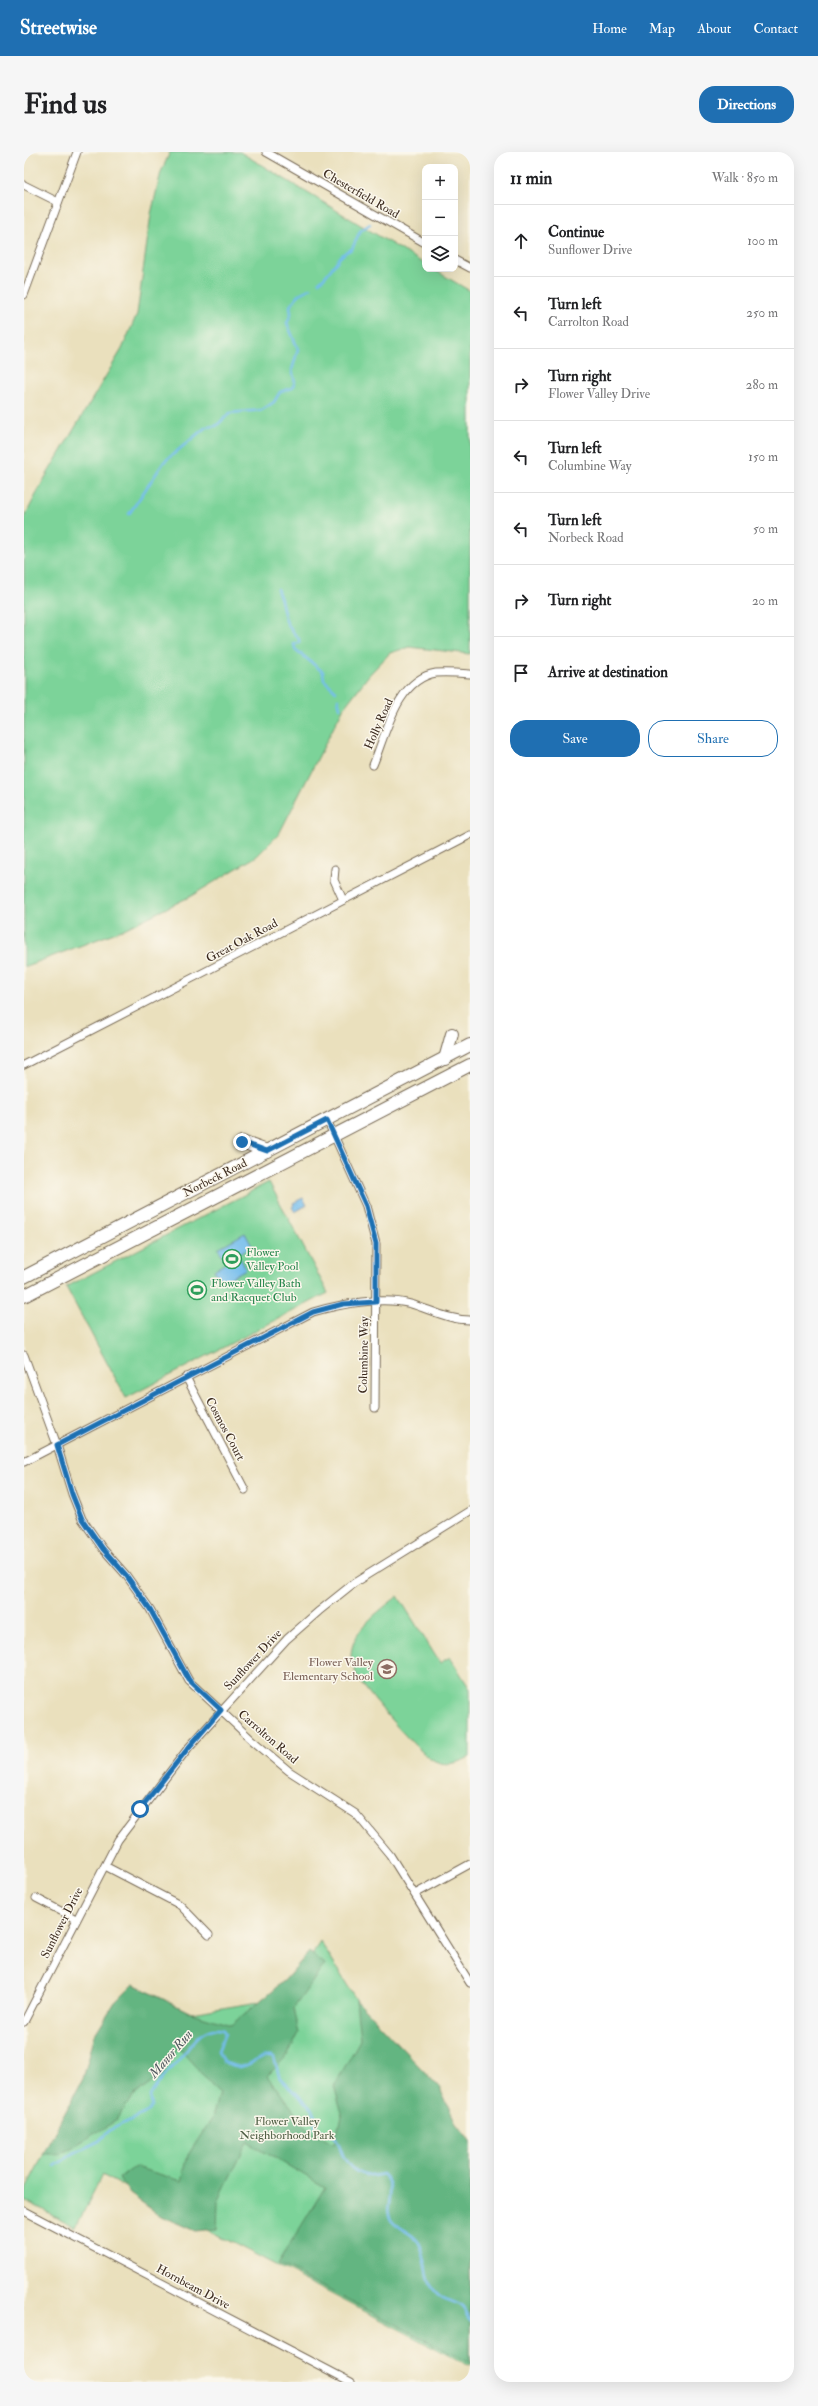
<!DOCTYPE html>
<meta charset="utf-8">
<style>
body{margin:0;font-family:"IM FELL Double Pica",serif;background:#f6f6f6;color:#202124}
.controls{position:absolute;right:12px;top:12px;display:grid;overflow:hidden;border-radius:8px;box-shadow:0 4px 16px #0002}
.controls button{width:36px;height:36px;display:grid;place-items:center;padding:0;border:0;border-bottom:1px solid #e0e0e0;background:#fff;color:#202124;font:20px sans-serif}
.stop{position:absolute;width:12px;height:12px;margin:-9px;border:3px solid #1f6fb2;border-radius:50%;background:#fff}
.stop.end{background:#1f6fb2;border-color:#fff;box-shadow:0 1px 4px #0008}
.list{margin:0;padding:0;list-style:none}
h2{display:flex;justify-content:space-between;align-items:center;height:52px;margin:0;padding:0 16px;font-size:17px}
h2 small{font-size:13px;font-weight:400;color:#757577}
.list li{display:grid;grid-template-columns:26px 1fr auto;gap:12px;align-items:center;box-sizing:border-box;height:72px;padding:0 16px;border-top:1px solid #e0e0e0}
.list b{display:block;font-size:15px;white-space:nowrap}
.list p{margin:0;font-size:13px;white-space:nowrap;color:#757577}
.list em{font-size:13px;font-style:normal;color:#757577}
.actions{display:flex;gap:8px;padding:12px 16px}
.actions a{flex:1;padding:9px 0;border:1px solid #1f6fb2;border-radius:16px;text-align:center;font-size:14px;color:#1f6fb2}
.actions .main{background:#1f6fb2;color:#fff}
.icon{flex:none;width:22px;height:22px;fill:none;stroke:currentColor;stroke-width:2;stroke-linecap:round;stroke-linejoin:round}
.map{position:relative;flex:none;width:446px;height:2230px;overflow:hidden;border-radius:16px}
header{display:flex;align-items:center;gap:24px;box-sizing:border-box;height:56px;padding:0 20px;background:#1f6fb2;color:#fff}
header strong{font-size:19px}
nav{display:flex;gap:22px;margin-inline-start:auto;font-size:14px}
.intro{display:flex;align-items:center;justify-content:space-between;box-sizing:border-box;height:96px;padding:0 24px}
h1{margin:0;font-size:28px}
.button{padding:10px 18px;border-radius:16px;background:#1f6fb2;color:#fff;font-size:14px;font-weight:700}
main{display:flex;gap:24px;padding:0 24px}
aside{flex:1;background:#fff;border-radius:16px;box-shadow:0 4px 16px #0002}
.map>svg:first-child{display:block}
.green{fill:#7bd399;stroke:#5b7e5c}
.forest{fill:#64b581;stroke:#507050}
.water{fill:#74bded;stroke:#587486}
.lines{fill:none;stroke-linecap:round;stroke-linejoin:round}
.stream{stroke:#74bded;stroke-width:2.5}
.minor-casing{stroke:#786a56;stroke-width:9}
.primary-casing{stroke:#786a56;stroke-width:14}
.minor{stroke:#fff;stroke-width:7}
.primary{stroke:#fff;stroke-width:12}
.route{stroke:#1f6fb2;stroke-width:5}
.labels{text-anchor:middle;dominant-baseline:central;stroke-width:3;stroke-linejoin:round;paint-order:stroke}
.street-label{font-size:12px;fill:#3b2a1e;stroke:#fbf7ec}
.leisure-label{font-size:12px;fill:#27864d;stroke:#fbf7ec;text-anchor:start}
.education-label{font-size:12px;fill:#785e54;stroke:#fbf7ec;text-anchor:end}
.park-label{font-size:12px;fill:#4e5d43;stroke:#fbf7ec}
.water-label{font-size:13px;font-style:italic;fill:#4c565c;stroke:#fbf7ec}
</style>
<header>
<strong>Streetwise</strong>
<nav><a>Home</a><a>Map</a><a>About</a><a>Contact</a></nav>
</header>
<div class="intro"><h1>Find us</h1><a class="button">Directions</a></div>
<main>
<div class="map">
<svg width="446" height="2230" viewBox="0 0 446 2230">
<rect width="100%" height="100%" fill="#fbf7ec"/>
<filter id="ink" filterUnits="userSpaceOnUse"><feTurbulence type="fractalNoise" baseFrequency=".025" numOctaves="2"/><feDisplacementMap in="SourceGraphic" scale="8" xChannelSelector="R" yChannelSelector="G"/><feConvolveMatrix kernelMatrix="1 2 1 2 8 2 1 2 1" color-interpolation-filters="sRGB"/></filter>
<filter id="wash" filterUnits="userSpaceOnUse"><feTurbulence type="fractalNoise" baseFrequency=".012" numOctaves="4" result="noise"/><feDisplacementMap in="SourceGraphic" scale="16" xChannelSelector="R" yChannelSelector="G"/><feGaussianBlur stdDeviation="0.9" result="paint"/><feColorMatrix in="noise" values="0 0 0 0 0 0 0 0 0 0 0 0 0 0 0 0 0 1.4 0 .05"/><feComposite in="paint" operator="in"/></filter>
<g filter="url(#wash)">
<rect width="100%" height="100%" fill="#eae0bd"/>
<g class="green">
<polygon points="146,0 216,0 401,112 401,117 409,117 446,139 446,502 385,495 366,501 345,523 319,557 255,682 233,704 167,744 98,778 0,815 0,366 19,329 98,197 113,162 127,62 137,20"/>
<polygon points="245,1030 304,1141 102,1246 42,1135"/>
<path d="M374 1444 416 1511 426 1505 446 1537V1605C436 1610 422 1615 411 1609 394 1602 345 1543 334 1526 331 1521 328 1512 327 1506 326 1479 355 1459 374 1444Z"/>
<polygon points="296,1789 446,2032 446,2214 78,2023 52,2075 0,2048 0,2040 109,1832 167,1861 266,1845"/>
</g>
<polygon class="forest" points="285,1800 301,1812 269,1857 275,1881 263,1904 243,1924 286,1979 310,1992 318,1961 310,1934 336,1888 332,1848 415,1935 433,1973 446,1989 446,2211 254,2112 301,2035 223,1990 194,2049 193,2077 171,2079 137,2064 106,2042 95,2026 111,2015 158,2029 164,2003 188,1966 195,1941 154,1895 137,1924 108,1945 93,1968 37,2002 19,2002 59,1927 71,1882 91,1850 109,1832 167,1861 207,1873 261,1828"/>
<g class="water">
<polygon points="279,1046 283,1053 271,1060 268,1055 270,1053 269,1051"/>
<polygon points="221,1081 228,1094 214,1102 222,1117 197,1131 190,1118 202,1111 194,1096"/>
</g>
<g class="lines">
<g class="stream">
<path d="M295 130C308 121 313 102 328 97L336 79 346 72"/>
<polyline points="105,362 140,310 182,275 192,274 206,261 238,258 250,250 256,240 268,236 271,230 268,218 274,197 263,171 267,162 266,154 275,142 287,136"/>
<path d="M253 437C264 461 254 465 275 487V491L270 492 271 497 299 520 300 528 312 539"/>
<polyline points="314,547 316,556"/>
<path d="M31 2014 50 2001 75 1989 86 1978 125 1959 128 1954 126 1944C135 1928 146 1918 157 1905 168 1893 178 1872 199 1878L201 1881 194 1899 199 1910C204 1912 209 1914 215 1915 227 1915 239 1899 250 1905L255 1924 284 1953 292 1963 291 1976C298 1980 305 1979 311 1985 316 1991 317 2001 321 2007 328 2021 343 2027 358 2022 376 2038 358 2053 367 2068 374 2078 389 2080 395 2091 404 2106 400 2124 410 2138 419 2150 428 2147 439 2155 442 2158 444 2164 446 2168"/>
</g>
</g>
</g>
<g filter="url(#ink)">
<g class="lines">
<defs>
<g id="minor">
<polyline points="242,0 401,91"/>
<polyline points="0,33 34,50"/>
<polyline points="431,108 446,116"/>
<polyline points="0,143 53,0"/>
<path d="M349 613C362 582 373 527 412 521 423 520 435 521 446 522"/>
<polyline points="311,717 310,728 319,748"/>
<polyline points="0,913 446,683"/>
<polyline points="303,968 342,1054 352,1092 351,1256"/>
<polyline points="0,1203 33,1293 48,1342 58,1367 79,1397 102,1423 126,1457 165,1529 228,1588 265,1619 332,1662 366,1703 446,1831"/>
<polyline points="162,1225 221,1338"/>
<path d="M0 1310 289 1160C316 1152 359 1144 387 1152 407 1158 425 1168 446 1168"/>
<polyline points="81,1714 156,1753 185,1783"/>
<polyline points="391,1742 446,1712"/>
<polyline points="12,1746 52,1767"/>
<polyline points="0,1870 94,1688 165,1595 263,1487 295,1459 330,1431 446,1359"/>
<polyline points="0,2059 327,2230"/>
</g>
<g id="primary">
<polyline points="421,907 428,882"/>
<polyline points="218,990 243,999"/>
<polyline points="0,1125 446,893"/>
<polyline points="0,1144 446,913"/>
</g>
</defs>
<use href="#minor" class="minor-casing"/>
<use href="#primary" class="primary-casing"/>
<use href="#minor" class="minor"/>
<use href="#primary" class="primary"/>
</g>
</g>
<g class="lines" filter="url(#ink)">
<polyline class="route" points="116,1657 165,1595 197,1558 165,1528 126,1457 102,1423 79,1397 58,1367 48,1342 33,1293 289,1160 319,1152 352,1150 352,1092 342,1054 303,968 243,999 218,990"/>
</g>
<defs>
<symbol id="stadium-ring" viewBox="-11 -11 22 22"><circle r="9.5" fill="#fbf7ec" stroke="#2e9e5b" stroke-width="1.5"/><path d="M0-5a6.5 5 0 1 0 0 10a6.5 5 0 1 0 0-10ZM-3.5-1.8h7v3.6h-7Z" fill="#2e9e5b"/></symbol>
<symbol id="school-ring" viewBox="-11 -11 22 22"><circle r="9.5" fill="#fbf7ec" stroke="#8d6e63" stroke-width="1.5"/><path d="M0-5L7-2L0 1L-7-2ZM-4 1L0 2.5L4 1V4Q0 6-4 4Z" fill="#8d6e63"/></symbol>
</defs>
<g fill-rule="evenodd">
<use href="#stadium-ring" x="197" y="1096" width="22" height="22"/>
<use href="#stadium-ring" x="162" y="1127" width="22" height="22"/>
<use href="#school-ring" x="352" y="1506" width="22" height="22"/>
</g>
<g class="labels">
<g class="street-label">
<text transform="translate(337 42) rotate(30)">Chesterfield Road</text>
<text transform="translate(355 572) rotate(-66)">Holly Road</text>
<text transform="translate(218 789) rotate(-28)">Great Oak Road</text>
<text transform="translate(191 1026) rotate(-27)">Norbeck Road</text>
<text transform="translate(340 1203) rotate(-89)">Columbine Way</text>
<text transform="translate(201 1277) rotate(62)">Cosmos Court</text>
<text transform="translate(229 1508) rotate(-47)">Sunflower Drive</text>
<text transform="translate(244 1585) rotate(41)">Carrolton Road</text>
<text transform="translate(38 1771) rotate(-63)">Sunflower Drive</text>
<text transform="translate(169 2135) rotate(28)">Hornbeam Drive</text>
</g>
<g class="leisure-label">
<text x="222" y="1100">Flower<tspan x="222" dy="14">Valley Pool</tspan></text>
<text x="187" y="1131">Flower Valley Bath<tspan x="187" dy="14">and Racquet Club</tspan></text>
</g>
<g class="education-label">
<text x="349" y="1510">Flower Valley<tspan x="349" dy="14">Elementary School</tspan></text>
</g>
<g class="park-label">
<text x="263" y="1969">Flower Valley<tspan x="263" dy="14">Neighborhood Park</tspan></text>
</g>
<g class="water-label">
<text transform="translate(147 1902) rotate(-49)">Manor Run</text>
</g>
</g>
</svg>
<div class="controls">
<button>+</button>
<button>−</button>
<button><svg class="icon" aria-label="layers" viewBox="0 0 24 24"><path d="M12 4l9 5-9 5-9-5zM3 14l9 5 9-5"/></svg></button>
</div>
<div class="stop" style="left:116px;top:1657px"></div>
<div class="stop end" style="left:218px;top:990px"></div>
</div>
<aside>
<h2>11 min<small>Walk · 850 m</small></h2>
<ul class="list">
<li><svg class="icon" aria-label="ahead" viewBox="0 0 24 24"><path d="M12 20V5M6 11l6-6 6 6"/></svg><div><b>Continue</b><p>Sunflower Drive</p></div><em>100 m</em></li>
<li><svg class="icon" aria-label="left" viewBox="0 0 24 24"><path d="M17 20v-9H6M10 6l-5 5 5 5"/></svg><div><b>Turn left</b><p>Carrolton Road</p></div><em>250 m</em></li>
<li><svg class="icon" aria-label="right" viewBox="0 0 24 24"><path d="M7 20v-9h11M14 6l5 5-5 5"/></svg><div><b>Turn right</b><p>Flower Valley Drive</p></div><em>280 m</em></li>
<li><svg class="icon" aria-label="left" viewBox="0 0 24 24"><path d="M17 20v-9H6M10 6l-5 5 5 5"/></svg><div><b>Turn left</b><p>Columbine Way</p></div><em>150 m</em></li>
<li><svg class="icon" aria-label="left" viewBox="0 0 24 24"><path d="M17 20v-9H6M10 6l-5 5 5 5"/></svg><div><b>Turn left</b><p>Norbeck Road</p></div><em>50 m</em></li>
<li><svg class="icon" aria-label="right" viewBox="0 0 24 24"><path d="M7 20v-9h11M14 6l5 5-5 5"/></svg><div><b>Turn right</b></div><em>20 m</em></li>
<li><svg class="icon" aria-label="arrive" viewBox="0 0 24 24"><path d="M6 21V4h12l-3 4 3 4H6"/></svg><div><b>Arrive at destination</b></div></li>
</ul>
<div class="actions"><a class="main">Save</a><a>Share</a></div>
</aside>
</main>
